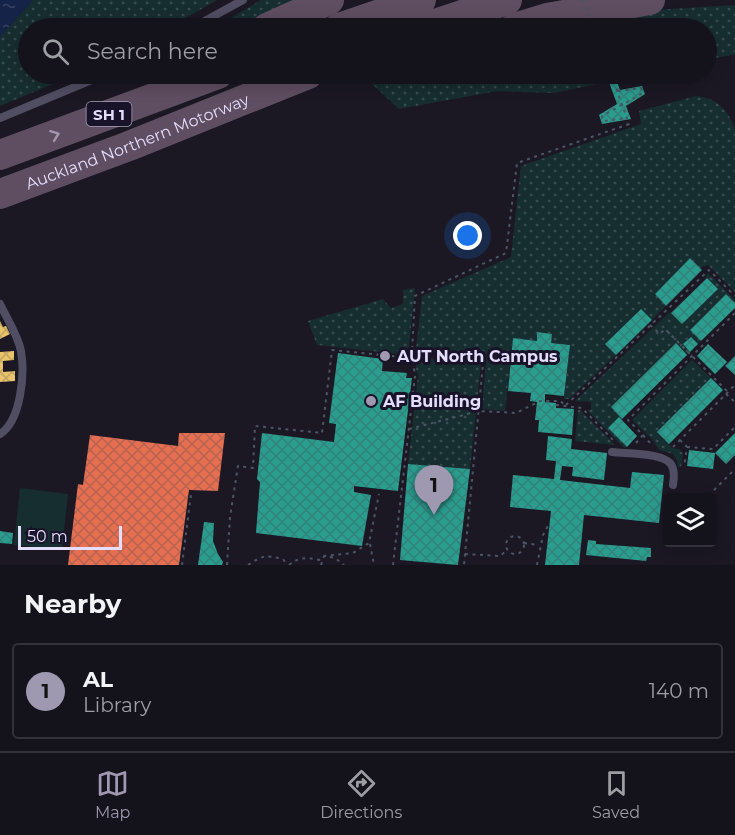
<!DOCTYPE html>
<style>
body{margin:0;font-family:Montserrat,sans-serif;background:#1d1b24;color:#f1f3f6}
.controls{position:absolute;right:18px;bottom:18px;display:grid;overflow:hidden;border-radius:6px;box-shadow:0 3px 15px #0003}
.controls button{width:54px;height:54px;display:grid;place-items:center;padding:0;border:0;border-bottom:2px solid #33323a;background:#14121b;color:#f1f3f6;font:30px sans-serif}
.scale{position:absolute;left:18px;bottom:15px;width:104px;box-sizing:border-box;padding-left:6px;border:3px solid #e4ddfc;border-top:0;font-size:16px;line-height:21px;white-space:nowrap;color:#e4ddfc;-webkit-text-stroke:4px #191329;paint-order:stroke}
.you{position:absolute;left:468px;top:236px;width:21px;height:21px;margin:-15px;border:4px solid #fff;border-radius:50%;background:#1a73e8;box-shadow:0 0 0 9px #1a73e833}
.badge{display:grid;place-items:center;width:39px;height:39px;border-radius:50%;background:#9e98b0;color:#111;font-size:20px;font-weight:700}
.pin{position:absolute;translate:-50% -50px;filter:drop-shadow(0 2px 3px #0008)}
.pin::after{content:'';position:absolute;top:32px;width:21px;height:18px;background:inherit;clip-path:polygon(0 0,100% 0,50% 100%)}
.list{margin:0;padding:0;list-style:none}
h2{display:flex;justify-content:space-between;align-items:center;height:78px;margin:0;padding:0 24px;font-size:26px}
h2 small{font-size:20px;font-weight:400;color:#9d9ea3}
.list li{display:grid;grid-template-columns:39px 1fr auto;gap:18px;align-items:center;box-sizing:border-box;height:96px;margin:0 12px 12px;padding:0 12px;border:2px solid #33323a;border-radius:6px}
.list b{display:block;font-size:22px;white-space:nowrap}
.list p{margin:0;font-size:20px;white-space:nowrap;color:#9d9ea3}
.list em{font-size:20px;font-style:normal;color:#9d9ea3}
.icon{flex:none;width:33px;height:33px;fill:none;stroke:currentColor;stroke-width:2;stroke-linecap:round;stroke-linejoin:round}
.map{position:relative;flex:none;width:735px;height:565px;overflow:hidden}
.search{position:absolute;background:#14121b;box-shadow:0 3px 15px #0003;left:18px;right:18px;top:18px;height:66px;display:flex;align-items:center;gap:15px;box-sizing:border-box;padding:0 21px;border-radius:33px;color:#9d9ea3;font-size:22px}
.sheet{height:186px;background:#14121b}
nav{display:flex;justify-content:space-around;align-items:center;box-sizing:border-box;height:84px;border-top:2px solid #33323a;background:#14121b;font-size:16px;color:#9d9ea3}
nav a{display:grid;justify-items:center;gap:3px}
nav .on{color:#9e98b0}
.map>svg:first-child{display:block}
.grass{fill:url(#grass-dots)}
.pitch{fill:#172e30}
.water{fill:url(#water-ripples)}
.homes{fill:url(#homes-cross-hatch)}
.shops{fill:url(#shops-cross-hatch)}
.schools{fill:url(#schools-cross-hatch)}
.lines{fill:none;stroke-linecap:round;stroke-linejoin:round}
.path{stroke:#4c5563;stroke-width:2;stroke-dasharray:3 4.5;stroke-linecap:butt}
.lane{stroke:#514e63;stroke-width:8}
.highway{stroke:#5f4e61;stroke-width:30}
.path-bridge{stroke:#4c5563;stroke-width:2;stroke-dasharray:3 4.5;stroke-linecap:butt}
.oneway{stroke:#a296ae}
.poi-dot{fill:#9e98b0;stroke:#191329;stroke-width:2}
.labels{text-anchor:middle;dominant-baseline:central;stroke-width:6;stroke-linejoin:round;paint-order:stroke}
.shield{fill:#191329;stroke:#a7a0bd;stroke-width:1.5}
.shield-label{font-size:15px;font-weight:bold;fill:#e4ddfc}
.street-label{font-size:16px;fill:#e4ddfc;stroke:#191329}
.poi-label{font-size:16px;font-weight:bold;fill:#e4ddfc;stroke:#191329;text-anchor:start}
</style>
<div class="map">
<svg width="735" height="565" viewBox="0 0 735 565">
<defs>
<pattern id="grass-dots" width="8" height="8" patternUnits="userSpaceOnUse" patternTransform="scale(1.5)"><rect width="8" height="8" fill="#172e30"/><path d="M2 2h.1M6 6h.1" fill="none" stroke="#394c4f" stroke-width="1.8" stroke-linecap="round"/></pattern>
<pattern id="water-ripples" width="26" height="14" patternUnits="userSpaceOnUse" patternTransform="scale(1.5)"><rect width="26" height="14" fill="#152348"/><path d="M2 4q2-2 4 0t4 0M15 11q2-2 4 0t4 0" fill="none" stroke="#374263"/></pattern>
<pattern id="homes-cross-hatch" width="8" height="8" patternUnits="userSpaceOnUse" patternTransform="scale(1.5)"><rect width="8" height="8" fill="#e9c46a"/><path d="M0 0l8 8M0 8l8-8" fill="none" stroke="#c0a462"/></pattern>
<pattern id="shops-cross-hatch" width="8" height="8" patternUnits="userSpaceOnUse" patternTransform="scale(1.5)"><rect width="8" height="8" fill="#e76f51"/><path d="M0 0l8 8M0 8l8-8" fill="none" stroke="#b66250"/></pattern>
<pattern id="schools-cross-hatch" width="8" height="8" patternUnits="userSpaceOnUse" patternTransform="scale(1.5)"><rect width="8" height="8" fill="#2a9d8f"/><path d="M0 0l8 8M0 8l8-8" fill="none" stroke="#32827b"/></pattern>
</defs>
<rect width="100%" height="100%" fill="#1b1824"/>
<g class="grass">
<polygon points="33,0 217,0 168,28 28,28 28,74 77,74 0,106 0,37"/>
<polygon points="261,0 308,0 244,28 214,28"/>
<polygon points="735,5 735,54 707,60 706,28 563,28 655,10"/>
<polygon points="402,74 644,74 554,93 497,91 399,109 371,83"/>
<path d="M696 96C717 98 728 110 735 129V292L708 265 700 268 690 258 655 294 666 306 652 320 640 309 605 344 616 355 569 399H564L570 345 551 343V334L538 332 537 341 513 338 505 411 482 409 486 359 416 350 422 296 511 257 521 166 641 124 639 111Z"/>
<polygon points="708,273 735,300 735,303 726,294 690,329 701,341 698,344 690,337 683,344 690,352 687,355 676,344 622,420 619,417 608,428 627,447 624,448 587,410 591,410 591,402 575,401 670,312 682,324 718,289 705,276"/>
<polygon points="415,288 408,355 317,345 308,321 383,299 391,308 403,304 403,290"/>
<polygon points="417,357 481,364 470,469 408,464 418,375 416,369"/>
<polygon points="692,360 711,378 658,432 672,448 679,449 683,454 681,467 678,467 677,460 673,454 659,450 652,439 632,420"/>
<polygon points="578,410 580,410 615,445 575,441"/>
</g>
<polygon class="pitch" points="20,488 68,494 62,550 14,545"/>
<polygon class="water" points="0,0 33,0 0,37"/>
<g class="homes">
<polygon points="0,321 3,327 6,326 10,334 0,339"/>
<polygon points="14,351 14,360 3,361 3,372 15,371 15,381 0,382 0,352"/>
</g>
<polygon class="shops" points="179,433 225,433 218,491 189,490 179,565 68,565 78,484 83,485 90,435 178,446"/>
<g class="schools">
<polygon points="606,74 614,74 620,90 642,86 645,94 626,106 631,119 602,124 599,115 617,104"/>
<polygon points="690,258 702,270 666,306 655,294"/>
<polygon points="707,278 718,289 682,324 671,313"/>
<polygon points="726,294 735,303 735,308 701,341 690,330"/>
<polygon points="641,309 652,320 616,355 605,344"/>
<polygon points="537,332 552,334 551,343 570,345 564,396 545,394 545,402 556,403 556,408 574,409 572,435 538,432 539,420 535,420 537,402 530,401 531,393 508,391 513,338 537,341"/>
<polygon points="691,337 698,344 690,352 683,344"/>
<polygon points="676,343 687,355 622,419 611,407"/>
<polygon points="708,344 727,362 715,374 697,356"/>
<polygon points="338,353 383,359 382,371 407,373 406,378 412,378 398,491 354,486 354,492 371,495 362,546 256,533 260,482 257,479 262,433 334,442 336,424 329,423"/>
<polygon points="735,356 735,375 725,366"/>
<polygon points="711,378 723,390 669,444 657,432"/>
<polygon points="619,417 637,436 627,447 608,428"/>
<polygon points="735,433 735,455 726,464 715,453"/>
<polygon points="548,436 572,439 571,449 607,453 604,480 572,476 573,467 562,466 560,480 630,488 632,472 664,475 659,523 584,515 579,565 545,565 551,511 510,507 513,475 554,479 556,461 546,460"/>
<polygon points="689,450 715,453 713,469 687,466"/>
<polygon points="408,464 470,469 458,565 400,560"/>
<polygon points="204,522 214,523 213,541 218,554 223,562 222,565 198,565"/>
<polygon points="0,531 13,533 12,544 0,543"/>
<polygon points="588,540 596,541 596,544 651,548 651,557 647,557 646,561 586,555"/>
</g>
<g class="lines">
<g class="path">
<polyline points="618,91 641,88 643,93 602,116 603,121 627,118"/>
<polyline points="650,325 660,334 665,329 728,392"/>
<polyline points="412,352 483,364 464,565"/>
<polyline points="726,394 735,402"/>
<polyline points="556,405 582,408 614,441"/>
<polyline points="409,429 479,411 516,413 540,401 561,401 565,406 709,270 735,296"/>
<polyline points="643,435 651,444"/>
<polyline points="680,440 687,447 684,467"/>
<polyline points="636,443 643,435 628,420 735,313"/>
<polyline points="673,447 735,385"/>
<polyline points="687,447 713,449 735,427"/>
<polyline points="714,490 735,469"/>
<circle cx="515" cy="545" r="9"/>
<polyline points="524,543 539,545"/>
<polyline points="370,544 374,565"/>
<polyline points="465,554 500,556 507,550"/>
<polyline points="330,557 335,558 344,565"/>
<polyline points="182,565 191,494"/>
<polyline points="227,565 230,517 238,466 253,468 255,426 322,433 332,350 412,358"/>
<path d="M248 565C263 555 266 555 283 559L287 565"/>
<path d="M289 565C299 557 306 557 319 560L324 556 353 553 369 543 379 494"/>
<polyline points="321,565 324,556"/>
<polyline points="393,565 415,376 412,352 415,296 506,253 517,163 629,124 611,74"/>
<polyline points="537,565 543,535 550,522"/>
</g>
<g class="lane">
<polyline points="192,28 243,0"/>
<polyline points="0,118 106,74"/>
<path d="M0 304C7 319 18 335 21 351 25 374 21 421 0 434"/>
<path d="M612 452C626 454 666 452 672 466 675 472 674 479 673 485"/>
</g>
<g class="highway">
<polyline points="267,28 329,0"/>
<polyline points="339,28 421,0"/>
<polyline points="423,28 507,0"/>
<polyline points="514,28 547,18 650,0"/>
<polyline points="0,155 218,74"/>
<path id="s1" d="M0 194 129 146 308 74"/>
</g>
<polyline class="path-bridge" points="583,0 594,28"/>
</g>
<defs><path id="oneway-chevron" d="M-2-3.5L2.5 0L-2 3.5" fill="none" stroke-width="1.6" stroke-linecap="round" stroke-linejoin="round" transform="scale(1.5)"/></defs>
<use class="oneway" href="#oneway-chevron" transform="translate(55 135) rotate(-21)"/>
<g class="poi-dot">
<circle cx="385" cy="356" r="6"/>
<circle cx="371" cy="401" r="6"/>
</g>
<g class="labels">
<rect class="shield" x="86.5" y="102" width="45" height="24" rx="4.5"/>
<g class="shield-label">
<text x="109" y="114">SH 1</text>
</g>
<g class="street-label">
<text stroke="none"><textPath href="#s1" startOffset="147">Auckland Northern Motorway</textPath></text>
</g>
<g class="poi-label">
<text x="397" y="356">AUT North Campus</text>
<text x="383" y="401">AF Building</text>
</g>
</g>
</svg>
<div class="controls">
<button><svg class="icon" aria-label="layers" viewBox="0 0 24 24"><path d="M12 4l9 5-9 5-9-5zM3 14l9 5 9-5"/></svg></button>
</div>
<div class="scale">50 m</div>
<div class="you"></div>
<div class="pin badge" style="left:434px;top:515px">1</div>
<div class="search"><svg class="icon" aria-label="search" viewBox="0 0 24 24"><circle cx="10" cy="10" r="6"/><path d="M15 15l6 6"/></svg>Search here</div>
</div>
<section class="sheet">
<h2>Nearby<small></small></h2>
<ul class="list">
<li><span class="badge">1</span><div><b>AL</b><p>Library</p></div><em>140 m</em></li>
</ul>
</section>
<nav>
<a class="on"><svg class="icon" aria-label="map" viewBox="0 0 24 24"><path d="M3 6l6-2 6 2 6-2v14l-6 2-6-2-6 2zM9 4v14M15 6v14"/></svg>Map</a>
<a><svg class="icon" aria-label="directions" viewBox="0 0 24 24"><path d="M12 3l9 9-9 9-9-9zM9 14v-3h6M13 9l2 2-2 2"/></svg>Directions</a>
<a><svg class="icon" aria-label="saved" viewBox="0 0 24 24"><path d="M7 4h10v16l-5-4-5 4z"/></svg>Saved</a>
</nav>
